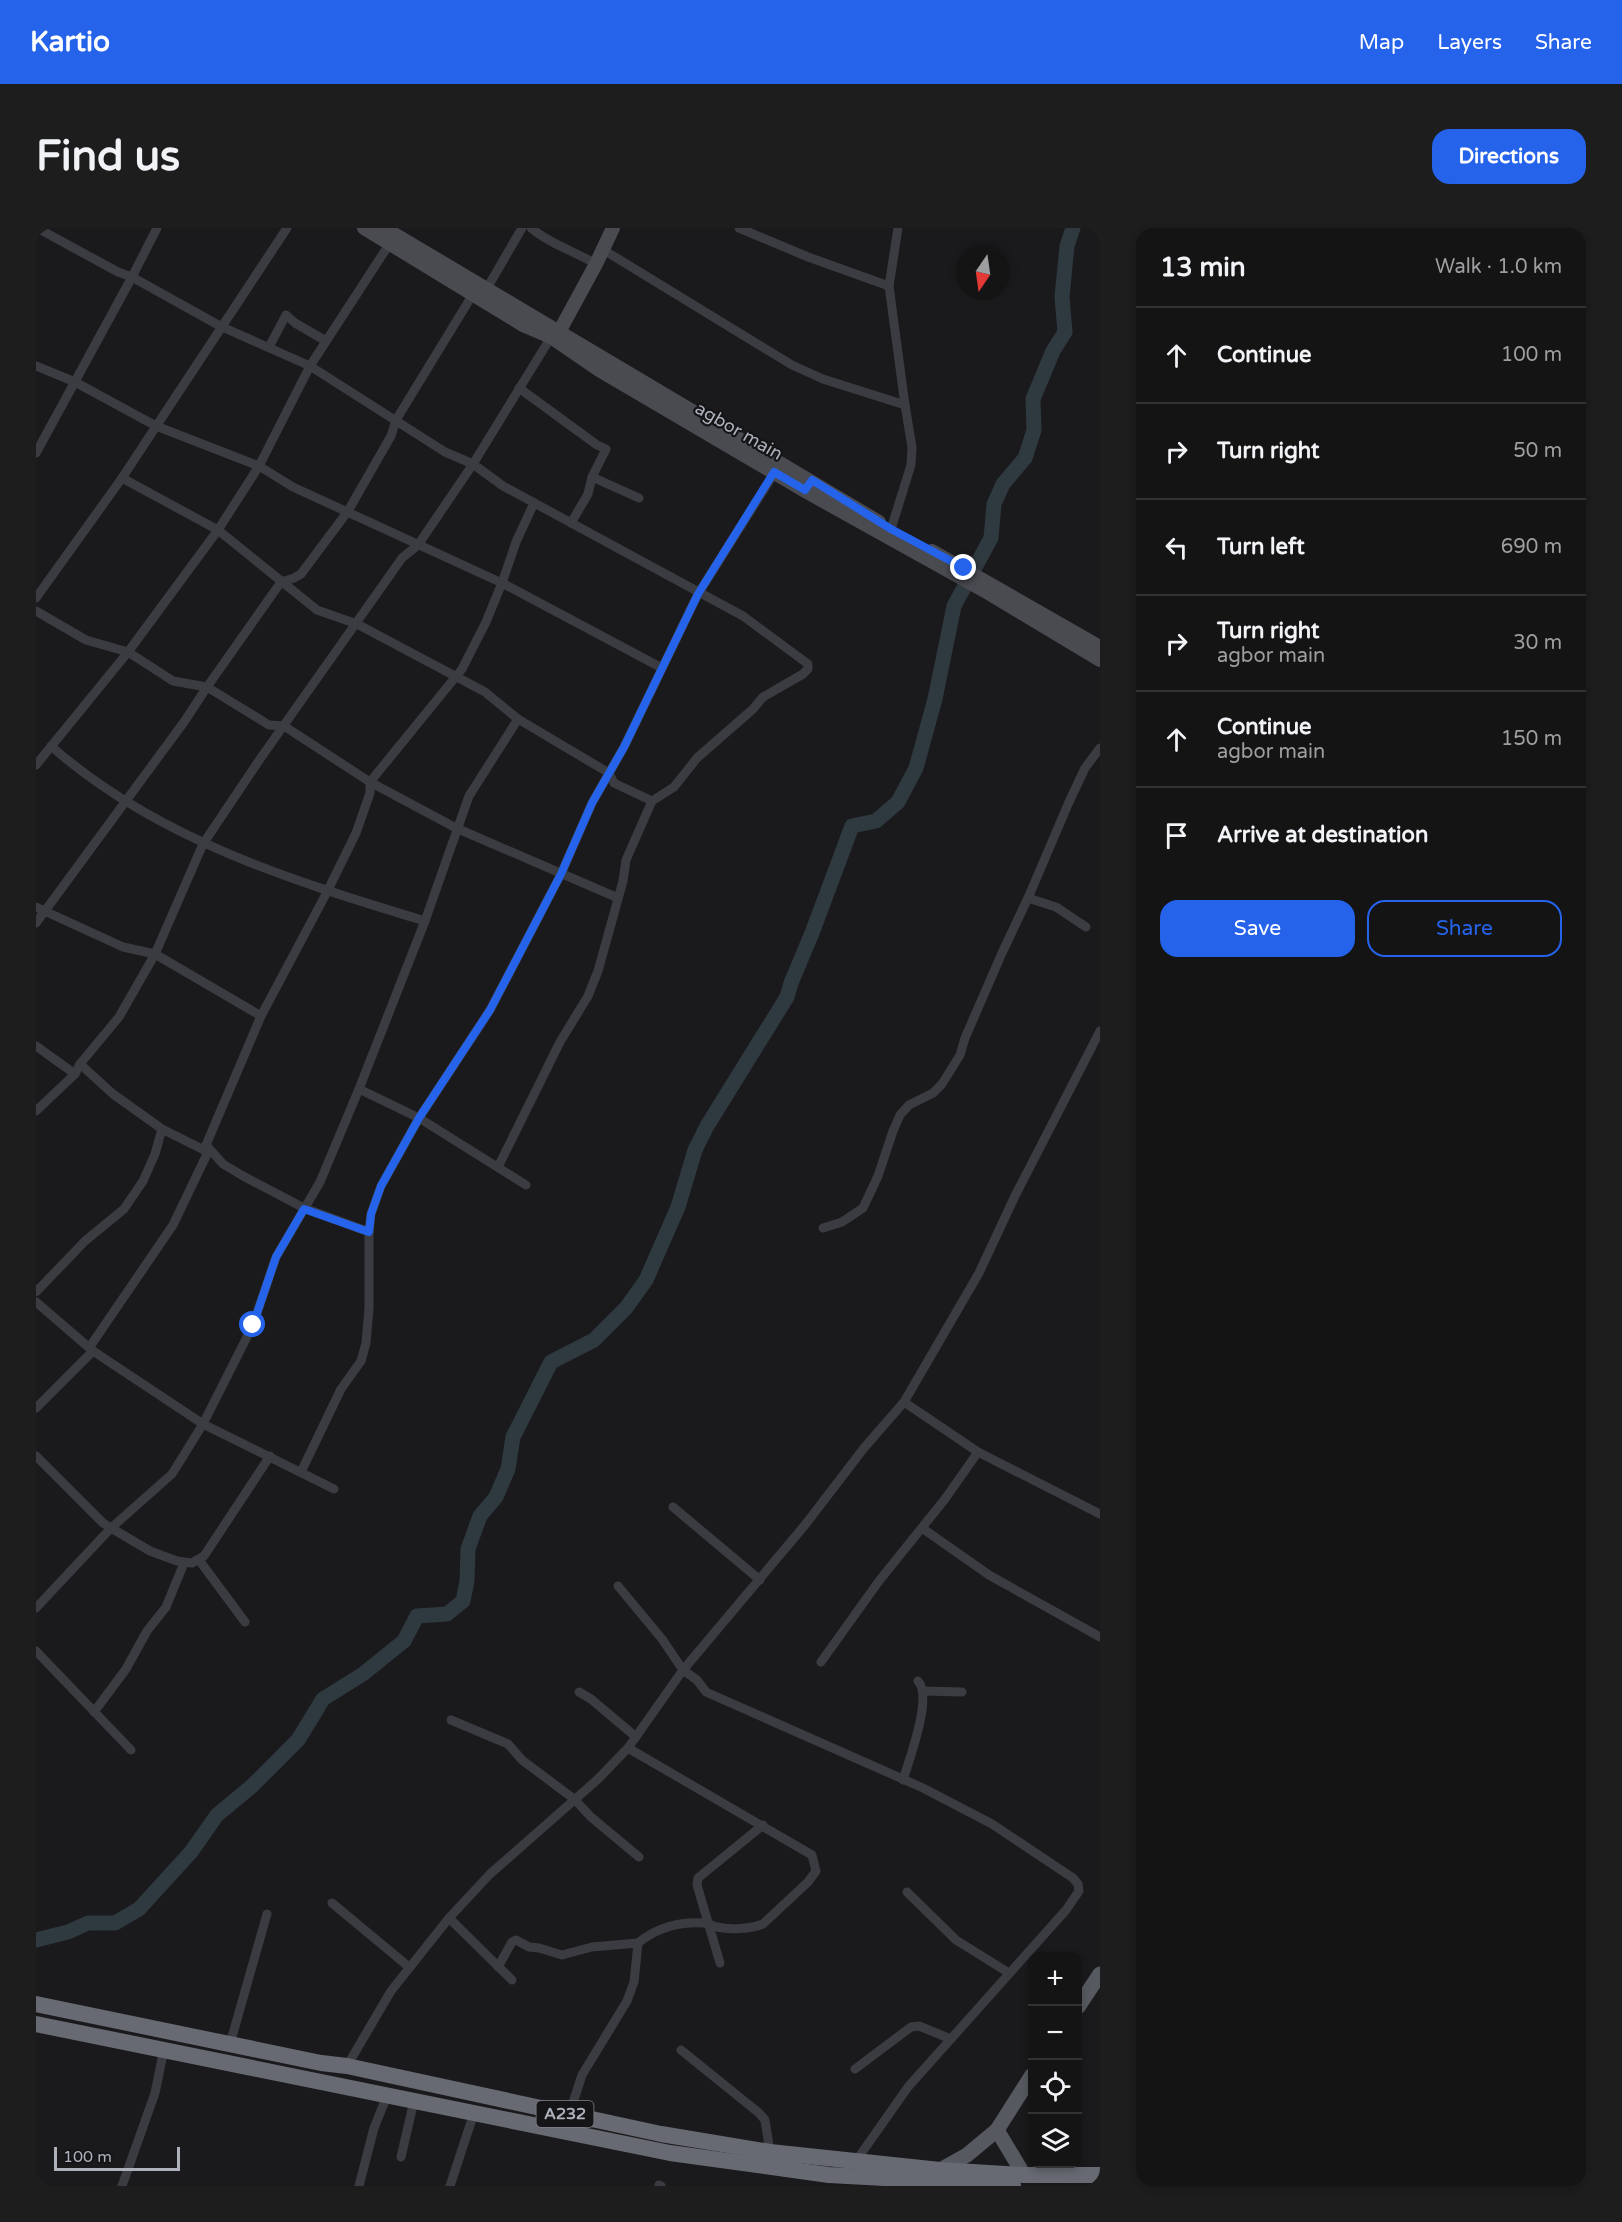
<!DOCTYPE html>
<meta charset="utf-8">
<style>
body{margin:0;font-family:"Varela Round",sans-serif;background:#1d1d1e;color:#f1f3f6}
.controls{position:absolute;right:18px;bottom:18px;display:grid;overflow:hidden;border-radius:12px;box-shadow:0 3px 9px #0003}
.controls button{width:54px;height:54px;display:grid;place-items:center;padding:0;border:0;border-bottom:2px solid #333334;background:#141415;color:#f1f3f6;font:30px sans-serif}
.compass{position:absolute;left:920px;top:18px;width:54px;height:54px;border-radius:50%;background:#141415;box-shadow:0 3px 9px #0003;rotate:193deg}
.scale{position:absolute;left:18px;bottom:15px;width:126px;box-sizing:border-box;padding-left:6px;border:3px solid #acb1bb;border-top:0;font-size:16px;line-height:21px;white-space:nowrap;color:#acb1bb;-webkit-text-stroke:4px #151517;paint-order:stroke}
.stop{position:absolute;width:18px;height:18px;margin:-14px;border:4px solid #2563eb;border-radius:50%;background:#fff}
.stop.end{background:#2563eb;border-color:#fff;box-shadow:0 2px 6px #0008}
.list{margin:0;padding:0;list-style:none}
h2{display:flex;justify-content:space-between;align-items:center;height:78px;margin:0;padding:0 24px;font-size:26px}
h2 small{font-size:20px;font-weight:400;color:#9d9ea0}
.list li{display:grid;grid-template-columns:39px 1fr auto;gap:18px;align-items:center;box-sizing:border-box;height:96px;padding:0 24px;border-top:2px solid #333334}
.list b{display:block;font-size:22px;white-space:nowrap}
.list p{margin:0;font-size:20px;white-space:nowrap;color:#9d9ea0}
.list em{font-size:20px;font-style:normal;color:#9d9ea0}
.actions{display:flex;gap:12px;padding:18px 24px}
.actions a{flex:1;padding:14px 0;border:2px solid #2563eb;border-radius:18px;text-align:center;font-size:21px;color:#2563eb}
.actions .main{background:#2563eb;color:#fff}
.icon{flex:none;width:33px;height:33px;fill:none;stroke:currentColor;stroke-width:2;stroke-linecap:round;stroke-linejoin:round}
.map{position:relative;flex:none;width:1064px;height:1958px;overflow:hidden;border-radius:18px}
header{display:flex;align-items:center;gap:36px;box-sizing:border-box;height:84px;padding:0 30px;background:#2563eb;color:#fff}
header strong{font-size:28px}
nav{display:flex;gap:33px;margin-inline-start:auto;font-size:21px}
.intro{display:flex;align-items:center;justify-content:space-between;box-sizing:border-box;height:144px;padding:0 36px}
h1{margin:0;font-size:42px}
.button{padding:15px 27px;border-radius:18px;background:#2563eb;color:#fff;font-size:21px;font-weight:700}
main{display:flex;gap:36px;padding:0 36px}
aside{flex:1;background:#141415;border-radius:18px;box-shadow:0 3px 9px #0003}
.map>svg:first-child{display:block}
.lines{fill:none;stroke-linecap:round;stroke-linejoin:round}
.river{stroke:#2f3940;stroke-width:15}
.street{stroke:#3b3c41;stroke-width:9}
.secondary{stroke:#494b51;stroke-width:14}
.primary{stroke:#575960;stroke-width:15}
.highway{stroke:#676a72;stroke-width:16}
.route{stroke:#2563eb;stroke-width:8}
.labels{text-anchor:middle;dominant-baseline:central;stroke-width:4.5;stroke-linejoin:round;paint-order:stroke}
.shield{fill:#151517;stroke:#7f828a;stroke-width:1.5}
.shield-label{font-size:16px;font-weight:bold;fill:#acb1bb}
.street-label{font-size:18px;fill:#acb1bb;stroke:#151517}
</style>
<header>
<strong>Kartio</strong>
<nav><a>Map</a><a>Layers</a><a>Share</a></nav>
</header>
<div class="intro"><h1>Find us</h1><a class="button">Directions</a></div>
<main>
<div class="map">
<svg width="1064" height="1958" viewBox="0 0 1064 1958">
<rect width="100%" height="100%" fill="#1a1a1c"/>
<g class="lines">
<polyline class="river" points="0,1712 32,1704 52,1695 79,1695 103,1681 155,1624 181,1587 216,1558 262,1512 287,1471 327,1446 368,1413 381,1388 411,1386 427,1373 431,1353 432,1321 444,1288 460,1269 472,1241 477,1209 515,1134 558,1112 590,1080 610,1052 642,979 659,922 671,898 751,769 755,755 776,705 816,598 840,593 862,574 880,540 899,471 918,378 955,310 958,276 967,256 989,230 998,202 997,171 1017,123 1029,104 1026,69 1031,18 1037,0"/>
<g class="street">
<polyline points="1,0 82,44 96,49 184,98 274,138 409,224 437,236 467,258 707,388 772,436 772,441 767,446 727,469 717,481 661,530 638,559 616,573 590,632 587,653 562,743 552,768 524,814 462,939"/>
<path d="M495 0C512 15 540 24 560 36"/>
<polyline points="703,0 772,29 853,58"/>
<polyline points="566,21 756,137 787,151 869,177"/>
<polyline points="233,119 250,87 259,95 290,113"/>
<polyline points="0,138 39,154 120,198 223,238 257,259 466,355 626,440"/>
<polyline points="483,160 561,217 570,221 556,249 552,266 535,295"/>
<polyline points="0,225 96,49 121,0"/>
<polyline points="556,249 603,270"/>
<polyline points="86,250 182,302 281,382 321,396 449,464 482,491 573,545 578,555 616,573"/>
<polyline points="855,301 875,237 876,219 869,177 853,58 862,0"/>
<polyline points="0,370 86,250 251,0"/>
<polyline points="0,383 50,412 92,424 137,453 171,459 233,497 248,498 334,554 420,600 582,670"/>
<path d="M15 518C120 611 257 653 389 693"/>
<polyline points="0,537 92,424 182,302 223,238 274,138 354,15"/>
<polyline points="992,670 1020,679 1050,699"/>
<polyline points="0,679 87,719 119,726 225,788"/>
<polyline points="0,695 148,494 171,459 245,354 258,350 265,346 312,283 355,208 360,192 437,66 450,62 486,0"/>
<polyline points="0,818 39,846"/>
<polyline points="44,836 77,866 126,901 172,924"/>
<polyline points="323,861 383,890 490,957"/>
<polyline points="0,883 39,846 44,836 83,789 119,726 167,616 224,531 366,330 382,317 437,236 515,109"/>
<polyline points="170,917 187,936 207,948 268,980 333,1004"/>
<polyline points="787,1000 806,994 827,980 842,948 857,903 864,887 873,877 897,865 906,856 924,827 929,810 966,725 992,670 1033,574 1049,540 1064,520"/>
<polyline points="0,1064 49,1013 88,981 107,953 119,926 126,901"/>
<polyline points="0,1074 57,1123 167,1196 298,1261"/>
<polyline points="53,1120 137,997 172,924 170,917 225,788 291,664 320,605 334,565 334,554 426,441 450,394 466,355 480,314 498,275"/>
<polyline points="868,1174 942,1224 1064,1286"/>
<polyline points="0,1180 57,1123"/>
<polyline points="0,1228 67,1295 75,1300 114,1323 141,1333 156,1335 168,1328 234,1228"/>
<polyline points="265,1244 305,1161 325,1133 330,1115 333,1080 333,1004 335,986 345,958 383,890 454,782 525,646 556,575 588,519 662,366 739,244"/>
<polyline points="637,1279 724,1352"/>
<polyline points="886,1300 953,1347 1064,1409"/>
<polyline points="163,1332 209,1394"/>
<polyline points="582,1358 626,1411 647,1442 661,1452 670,1464 887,1560 956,1596 1037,1650 1042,1656 1043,1663 1030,1682 872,1859 820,1933"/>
<polyline points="0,1380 75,1300 136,1246 167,1196 217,1097 240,1029 284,954 323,861 389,693 433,568 482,491"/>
<polyline points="0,1423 95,1522"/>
<polyline points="785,1434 843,1353 909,1271 942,1224"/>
<polyline points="887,1463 926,1464"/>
<polyline points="543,1464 555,1471 600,1509"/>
<polyline points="58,1484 90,1441 111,1403 130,1379 148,1335"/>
<polyline points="415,1492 472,1516 486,1532 538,1571 555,1589 603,1629"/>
<path d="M867 1552C873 1532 897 1469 882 1453"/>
<polyline points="871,1664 920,1712 973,1745"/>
<polyline points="296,1675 373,1739"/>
<polyline points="413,1690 476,1752"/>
<polyline points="684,1735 661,1657 662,1650 727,1597"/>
<polyline points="462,1739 476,1714 480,1712 493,1719 503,1720 526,1727 556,1719 602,1715"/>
<polyline points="194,1816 231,1686"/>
<polyline points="645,1822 723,1885 729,1892 734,1924"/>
<polyline points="311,1838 355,1763 413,1690 454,1646 562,1551 592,1520 647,1442 769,1297 828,1220 868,1174 943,1045 979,968 1064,803"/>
<polyline points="819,1841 875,1799 883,1798 915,1811"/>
<path d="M533 1887 546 1847 591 1773 598 1754 602 1715C620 1700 644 1693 668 1695 672 1695 676 1698 681 1699 694 1702 715 1701 727 1696L772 1654 780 1643 776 1627 592 1520"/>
<polyline points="365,1929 378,1873"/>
<polyline points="623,1957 625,1958"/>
<polyline points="86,1958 119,1865 128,1821"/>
<polyline points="323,1958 338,1900 351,1868"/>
<polyline points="414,1958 438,1885"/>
</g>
<g class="secondary">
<polyline points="328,0 487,97 515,109 563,142 769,263 954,366 1064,432"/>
<polyline points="348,0 843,294"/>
<polyline points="515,109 523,104 560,36 577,0"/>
<polyline points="896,323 1064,419"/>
</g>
<g class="primary">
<polyline points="1042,1779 1064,1746"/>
<polyline points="961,1902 988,1947"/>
<polyline points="904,1942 931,1927 961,1902 996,1847"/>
</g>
<g class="highway">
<polyline points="0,1776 285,1835 311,1838 625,1906 734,1924 904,1942 988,1947 1064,1947"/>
<polyline points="0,1796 634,1925 793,1947 977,1957"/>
</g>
</g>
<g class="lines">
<polyline class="route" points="217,1097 240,1029 268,981 333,1004 335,986 345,958 383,890 454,782 525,646 556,575 588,519 662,366 738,244 769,262 776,252 855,301 928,340"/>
</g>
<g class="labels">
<rect class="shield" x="500.5" y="1873" width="57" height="26" rx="4.5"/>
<g class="shield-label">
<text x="529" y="1886">A232</text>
</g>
<g class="street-label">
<text transform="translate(703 203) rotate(30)">agbor main</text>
</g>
</g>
</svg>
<div class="controls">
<button>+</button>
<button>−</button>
<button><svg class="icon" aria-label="locate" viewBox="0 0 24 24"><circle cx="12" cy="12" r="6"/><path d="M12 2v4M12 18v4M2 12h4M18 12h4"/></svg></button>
<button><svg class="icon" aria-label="layers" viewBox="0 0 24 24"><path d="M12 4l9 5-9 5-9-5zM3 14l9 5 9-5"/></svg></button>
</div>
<svg class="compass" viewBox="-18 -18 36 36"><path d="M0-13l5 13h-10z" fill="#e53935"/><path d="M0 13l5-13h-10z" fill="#9d9ea0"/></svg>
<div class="scale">100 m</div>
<div class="stop" style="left:217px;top:1097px"></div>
<div class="stop end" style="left:928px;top:340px"></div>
</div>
<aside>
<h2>13 min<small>Walk · 1.0 km</small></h2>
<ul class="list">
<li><svg class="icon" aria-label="ahead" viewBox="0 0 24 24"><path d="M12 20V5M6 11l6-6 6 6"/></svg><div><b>Continue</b></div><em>100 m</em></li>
<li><svg class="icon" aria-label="right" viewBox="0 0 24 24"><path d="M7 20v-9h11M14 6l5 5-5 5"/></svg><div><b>Turn right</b></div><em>50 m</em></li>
<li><svg class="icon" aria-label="left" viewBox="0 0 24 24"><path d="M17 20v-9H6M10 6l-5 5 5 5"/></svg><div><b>Turn left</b></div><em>690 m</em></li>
<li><svg class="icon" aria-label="right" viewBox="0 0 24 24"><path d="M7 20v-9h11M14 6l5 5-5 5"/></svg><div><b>Turn right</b><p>agbor main</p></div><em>30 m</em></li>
<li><svg class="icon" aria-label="ahead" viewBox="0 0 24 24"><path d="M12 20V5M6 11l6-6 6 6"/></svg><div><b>Continue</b><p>agbor main</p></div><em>150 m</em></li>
<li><svg class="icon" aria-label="arrive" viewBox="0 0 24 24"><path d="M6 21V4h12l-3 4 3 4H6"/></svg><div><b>Arrive at destination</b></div></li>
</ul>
<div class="actions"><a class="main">Save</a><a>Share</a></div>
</aside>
</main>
